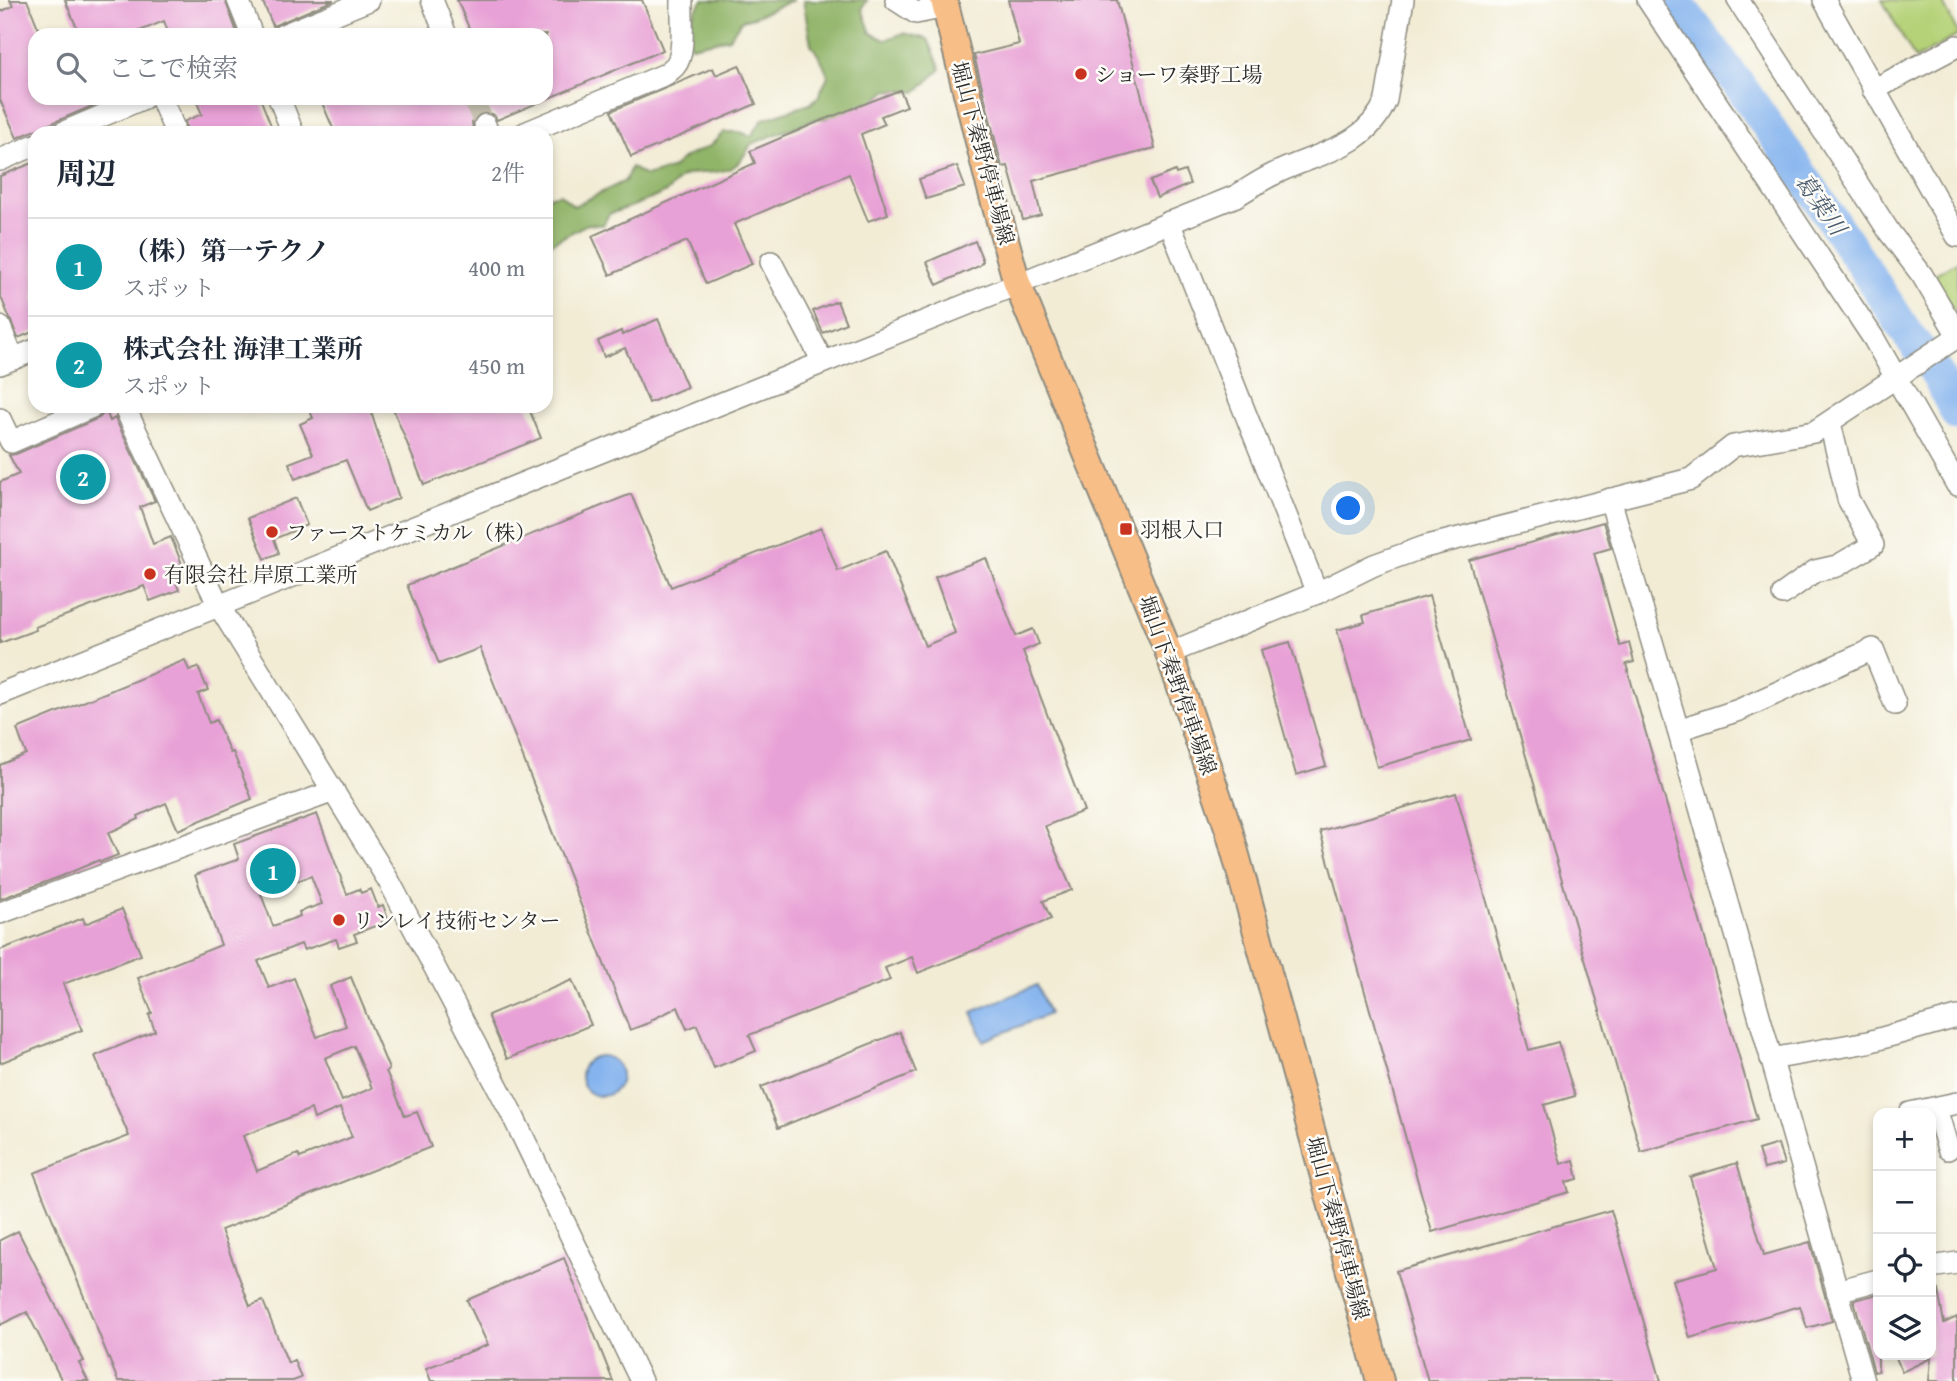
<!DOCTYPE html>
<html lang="ja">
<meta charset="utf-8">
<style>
body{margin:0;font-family:"Gentium Book Plus","Noto Serif JP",serif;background:#f6f6f7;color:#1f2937}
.controls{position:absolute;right:21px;bottom:21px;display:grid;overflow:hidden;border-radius:14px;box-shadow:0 4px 10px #0003}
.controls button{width:63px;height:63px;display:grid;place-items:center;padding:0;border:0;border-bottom:2px solid #e0e1e3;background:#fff;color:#1f2937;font:35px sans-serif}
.you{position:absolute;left:1349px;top:509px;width:24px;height:24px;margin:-18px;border:5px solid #fff;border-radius:50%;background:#1a73e8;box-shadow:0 0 0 10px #1a73e833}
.badge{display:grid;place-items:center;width:46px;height:46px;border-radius:50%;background:#111827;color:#fff;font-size:23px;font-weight:700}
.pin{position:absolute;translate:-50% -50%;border:4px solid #fff;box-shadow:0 2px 7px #0006}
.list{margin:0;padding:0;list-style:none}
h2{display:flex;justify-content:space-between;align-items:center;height:91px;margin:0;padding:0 28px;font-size:30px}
h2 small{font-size:23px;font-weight:400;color:#747a83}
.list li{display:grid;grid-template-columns:46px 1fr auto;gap:21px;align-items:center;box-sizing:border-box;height:98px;padding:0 28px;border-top:2px solid #e0e1e3}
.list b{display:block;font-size:26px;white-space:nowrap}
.list p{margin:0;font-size:23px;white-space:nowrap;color:#747a83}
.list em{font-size:23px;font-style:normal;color:#747a83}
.icon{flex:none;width:38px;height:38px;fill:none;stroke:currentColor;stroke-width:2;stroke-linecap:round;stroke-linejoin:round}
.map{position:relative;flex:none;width:1957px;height:1381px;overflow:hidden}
.search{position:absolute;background:#fff;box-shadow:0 4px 10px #0003;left:28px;top:28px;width:525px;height:77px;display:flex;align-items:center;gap:18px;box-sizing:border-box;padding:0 24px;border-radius:21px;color:#747a83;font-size:26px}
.panel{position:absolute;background:#fff;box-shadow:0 4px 10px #0003;left:28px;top:126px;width:525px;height:287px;border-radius:21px}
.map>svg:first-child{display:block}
.green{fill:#b5d278;stroke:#707e52;stroke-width:2}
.forest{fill:#90b468;stroke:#5e704a;stroke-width:2}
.water{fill:#84b3ee;stroke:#586f8c;stroke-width:2}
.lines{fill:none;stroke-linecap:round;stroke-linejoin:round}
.river{stroke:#84b3ee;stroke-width:33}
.building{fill:#e8a1d6;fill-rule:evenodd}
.minor-tunnel{stroke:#cac5b3;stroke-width:21;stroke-dasharray:21 10;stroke-linecap:butt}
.minor-casing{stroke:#8e8c80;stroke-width:24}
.major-casing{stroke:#8e8c80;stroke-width:30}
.minor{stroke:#fff;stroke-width:21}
.major{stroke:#f7be88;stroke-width:26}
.poi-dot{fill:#c8321e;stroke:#fdfcf7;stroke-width:2.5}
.labels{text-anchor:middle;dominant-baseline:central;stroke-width:5;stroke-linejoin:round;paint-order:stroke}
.poi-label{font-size:21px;fill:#2b2b2b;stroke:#fdfcf7;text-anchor:start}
.street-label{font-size:21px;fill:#2b2b2b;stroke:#fdfcf7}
.water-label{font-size:23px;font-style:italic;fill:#4a5b6f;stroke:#fdfcf7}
</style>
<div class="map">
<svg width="1957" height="1381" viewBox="0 0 1957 1381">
<rect width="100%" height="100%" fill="#fdfcf7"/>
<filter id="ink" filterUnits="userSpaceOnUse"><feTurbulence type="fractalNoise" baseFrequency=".0143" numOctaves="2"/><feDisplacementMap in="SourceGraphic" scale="14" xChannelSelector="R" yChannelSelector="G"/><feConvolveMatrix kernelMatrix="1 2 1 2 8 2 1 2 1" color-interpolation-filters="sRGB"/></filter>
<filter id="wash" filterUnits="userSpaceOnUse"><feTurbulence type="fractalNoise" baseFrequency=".00686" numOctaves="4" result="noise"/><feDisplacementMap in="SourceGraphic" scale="28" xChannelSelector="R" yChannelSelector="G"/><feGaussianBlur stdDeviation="1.57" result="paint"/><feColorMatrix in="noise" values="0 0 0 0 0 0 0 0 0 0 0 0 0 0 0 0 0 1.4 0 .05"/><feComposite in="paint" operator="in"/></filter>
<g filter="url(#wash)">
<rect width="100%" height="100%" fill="#f2ecd5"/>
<g class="green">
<polygon points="1882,0 1941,0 1957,31 1957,36 1915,59"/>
<polygon points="1957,262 1957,315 1931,276"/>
</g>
<g class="forest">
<polygon points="703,0 793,0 754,17 742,20 729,38 691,46 684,31 696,9"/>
<path d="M803 0H867L862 9 871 33 885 40 904 33 928 39 941 69 916 92 888 90 870 105 839 119 818 118 751 144C738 169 730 172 703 173 696 173 688 174 682 177 676 181 672 188 666 192 648 201 628 208 609 214L603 225 587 224 546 246V197L560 194 574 206 625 181 631 167 646 176 671 169 685 157 710 146 724 132H740L751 136 763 119 810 104 818 97 828 76 823 63 811 44Z"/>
</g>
<g class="water">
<polygon points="1037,985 1049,1014 984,1041 972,1012"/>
<circle cx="601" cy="1076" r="20"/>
</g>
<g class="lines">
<polyline class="river" points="1675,0 1742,89 1815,194 1907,333 1935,371 1957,414"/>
</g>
<g id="blocks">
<g class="building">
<polygon points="10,0 27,0 41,35 35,35 35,98 111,98 17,138 0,100 0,12 13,6"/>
<polygon points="65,0 225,0 238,35 169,35 164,21 130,35 80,35"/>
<polygon points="262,0 334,0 273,26"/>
<polygon points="457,0 642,0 663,50 497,120 494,115 488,112 480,113 474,117 472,122 473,130 467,133 335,133 320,98 546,98 546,35 472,35"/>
<polygon points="1008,0 1117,0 1155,148 1033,181 1041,215 1023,220 1008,166 1002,167 974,55 1019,44"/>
<polygon points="739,65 756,104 631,157 611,111 713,68 716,75"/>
<polygon points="900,90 907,106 881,116 885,124 861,134 888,214 868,221 849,174 734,224 752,264 706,284 687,241 610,275 592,236 755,163 750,151 818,122"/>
<polygon points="195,98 260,98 274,133 184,133 186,127 185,121 202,114"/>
<polygon points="35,162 35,331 18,338 0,295 0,176"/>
<polygon points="957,166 965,187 926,199 919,179"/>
<polygon points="1175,171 1176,174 1185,171 1190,184 1157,198 1150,181"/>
<polygon points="975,241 983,261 979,266 937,285 927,262"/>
<polygon points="837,301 846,323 823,333 813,311"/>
<polygon points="658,319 687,387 649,403 625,348 604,357 598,341 621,331 622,335"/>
<polygon points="308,406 369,406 399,498 367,511 346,460 295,479 289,463 313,454 300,424 313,418"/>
<polygon points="392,406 528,406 541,438 424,485"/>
<polygon points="106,411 110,421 115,418 155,501 140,507 153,544 171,537 182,564 171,569 179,590 150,601 144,586 35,627 36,630 0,643 0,482 19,474 9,455 16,454 99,418"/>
<polygon points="631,494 671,587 821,528 838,571 886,551 925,646 955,633 935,577 986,558 1016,636 1033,629 1039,644 1023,651 1084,811 1045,826 1072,890 1043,901 1051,919 918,973 912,957 885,968 890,980 749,1035 756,1051 714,1068 697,1025 687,1029 678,1007 651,1020 651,1022 630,1030 480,648 439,664 407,585"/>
<polygon points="296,498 307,525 274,539 279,553 265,559 248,518"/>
<polygon points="1603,522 1611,548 1594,553 1620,646 1629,643 1634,662 1626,664 1757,1119 1641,1152 1469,560"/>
<polygon points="1429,596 1471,740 1377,767 1337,630 1365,622 1363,615"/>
<polygon points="1290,642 1326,766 1296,775 1261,650"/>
<polygon points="185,660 189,670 198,667 208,690 198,694 209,723 216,720 230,753 233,752 252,799 178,830 166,803 138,816 139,819 108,833 118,855 100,862 99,860 62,876 0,899 0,765 26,754 17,729"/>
<polygon points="1456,793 1529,1050 1558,1042 1575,1096 1544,1105 1561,1164 1574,1160 1578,1179 1566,1182 1569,1192 1432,1232 1320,831"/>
<path d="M317 814 347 894 359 889 361 893 371 889 378 907 383 905 388 919 382 921 383 923 354 934 357 941 339 947 336 939 304 950 301 944 258 961 269 988 294 978 317 1037 346 1026 330 986 351 977 389 1069 386 1071 405 1116 417 1112 431 1147 221 1230 250 1306 263 1301 288 1363 294 1360 301 1378 293 1381H118L34 1173 129 1136 95 1056 155 1031 149 1015 152 1013 138 978 221 945 195 875 239 859 234 844ZM311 876 322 904 299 912 300 916 273 926 261 894ZM354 1046 372 1088 342 1101 325 1058ZM340 1108 352 1137 300 1158 298 1154 257 1171 243 1136 311 1109 314 1119Z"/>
<polygon points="122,909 141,955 63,984 82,1030 0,1063 0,950 83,918 85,924"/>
<polygon points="572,980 591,1025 507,1059 488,1015"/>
<polygon points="900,1032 916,1072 778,1128 761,1087"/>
<polygon points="1778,1144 1784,1164 1764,1169 1758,1150"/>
<polygon points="1737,1163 1764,1255 1810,1242 1832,1321 1807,1328 1800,1306 1690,1338 1673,1280 1717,1268 1690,1177"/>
<polygon points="1611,1210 1661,1381 1428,1381 1396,1271"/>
<polygon points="18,1231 84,1361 79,1363 88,1381 62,1381 27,1312 0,1325 0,1240"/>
<polygon points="564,1258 613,1381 431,1381 426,1368 488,1345 467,1300"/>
<polygon points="1938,1290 1944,1323 1957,1317 1957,1381 1929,1381 1931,1358 1902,1372 1895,1355 1931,1355 1931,1291"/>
<polygon points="1878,1294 1878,1371 1874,1372 1854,1300"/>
</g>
</g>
</g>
<g filter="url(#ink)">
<use href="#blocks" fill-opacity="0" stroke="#8e8c80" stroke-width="2"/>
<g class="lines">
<polyline class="minor-tunnel" points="473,98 485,125"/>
<defs>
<g id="minor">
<polyline points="238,0 252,35"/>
<polyline points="432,0 446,35"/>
<polyline points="896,0 916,13 946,7"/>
<polyline points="1648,0 1874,339 1957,485"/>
<polyline points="1738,0 1890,233 1922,275 1957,334"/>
<polyline points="1824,0 1957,236"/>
<polyline points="283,35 369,0"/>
<polyline points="1873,90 1957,46"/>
<polyline points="161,98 173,126"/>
<polyline points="279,98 293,133"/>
<polyline points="485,125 488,133"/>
<polyline points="62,133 144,98"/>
<path d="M525 133 666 74C669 71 672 69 675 66 686 54 681 17 682 0"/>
<polyline points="0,160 35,145"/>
<polyline points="1169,222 1317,593"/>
<polyline points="771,262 823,362"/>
<polyline points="0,327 13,359"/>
<polyline points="0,364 35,350"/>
<polyline points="124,406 219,606 390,883 510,1110 641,1381"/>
<polyline points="0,419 11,442 94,406"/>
<polyline points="1610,499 1678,730 1863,1381"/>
<polyline points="1783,594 1815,571 1837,566 1873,545 1848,499 1830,423"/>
<polyline points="1169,653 1317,593 1374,565 1424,547 1691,479 1733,446 1814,432 1957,337"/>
<path d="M0 694 1236 196C1248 189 1261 180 1274 174 1316 153 1367 148 1386 100L1403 0"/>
<polyline points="1678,730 1739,710 1873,649 1895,704"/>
<polyline points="0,913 334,791"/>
<polyline points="1771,1059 1868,1042 1957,1017"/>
<polyline points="1936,1108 1948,1149"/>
<polyline points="1910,1113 1957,1103"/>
<polyline points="1931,1267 1957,1263"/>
<polyline points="1837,1291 1878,1280"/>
</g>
<polyline id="major" points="944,0 987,174 1017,283 1169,653 1229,830 1380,1381"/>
</defs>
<use href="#minor" class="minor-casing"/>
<use href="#major" class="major-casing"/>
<use href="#minor" class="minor"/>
<use href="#major" class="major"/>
</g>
</g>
<g class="poi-dot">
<circle cx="1081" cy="74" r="7"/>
<rect x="1119" y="522" width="14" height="14" rx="3.5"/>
<circle cx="272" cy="532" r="7"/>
<circle cx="150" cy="574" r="7"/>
<circle cx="339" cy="920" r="7"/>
</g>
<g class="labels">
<g class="poi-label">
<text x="1095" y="74">ショーワ秦野工場</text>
<text x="1140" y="529">羽根入口</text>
<text x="286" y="532">ファーストケミカル（株）</text>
<text x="164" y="574">有限会社 岸原工業所</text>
<text x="353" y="920">リンレイ技術センター</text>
</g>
<g class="street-label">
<text transform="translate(983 153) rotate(75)">堀山下秦野停車場線</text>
<text transform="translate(1178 685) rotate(70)">堀山下秦野停車場線</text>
<text transform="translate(1338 1228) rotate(75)">堀山下秦野停車場線</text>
</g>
<g class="water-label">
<text transform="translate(1821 204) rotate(55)">葛葉川</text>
</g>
</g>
</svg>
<div class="controls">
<button>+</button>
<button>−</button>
<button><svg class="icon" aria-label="locate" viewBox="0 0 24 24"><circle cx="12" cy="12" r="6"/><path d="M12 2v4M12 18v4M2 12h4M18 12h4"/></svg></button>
<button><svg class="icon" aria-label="layers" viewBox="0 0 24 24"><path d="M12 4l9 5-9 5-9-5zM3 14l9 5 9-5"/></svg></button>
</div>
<div class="you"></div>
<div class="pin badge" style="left:273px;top:871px;background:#0f9aa8">1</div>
<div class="pin badge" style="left:83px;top:477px;background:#0f9aa8">2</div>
<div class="search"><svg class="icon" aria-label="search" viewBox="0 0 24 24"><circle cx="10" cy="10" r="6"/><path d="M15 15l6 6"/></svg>ここで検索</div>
<section class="panel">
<h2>周辺<small>2件</small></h2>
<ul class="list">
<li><span class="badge" style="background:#0f9aa8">1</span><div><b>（株）第一テクノ</b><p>スポット</p></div><em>400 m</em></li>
<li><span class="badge" style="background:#0f9aa8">2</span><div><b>株式会社 海津工業所</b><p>スポット</p></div><em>450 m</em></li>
</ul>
</section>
</div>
